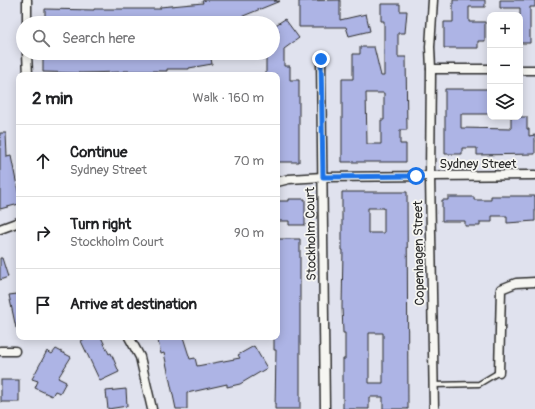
<!DOCTYPE html>
<meta charset="utf-8">
<style>
body{margin:0;font-family:Pangolin,sans-serif;background:#f2f2f2;color:#202124}
.controls{position:absolute;right:12px;top:12px;display:grid;overflow:hidden;border-radius:8px;box-shadow:0 2px 10px #0003}
.controls button{width:36px;height:36px;display:grid;place-items:center;padding:0;border:0;border-bottom:1px solid #e0e0e0;background:#fff;color:#202124;font:20px sans-serif}
.stop{position:absolute;width:12px;height:12px;margin:-9px;border:3px solid #1a73e8;border-radius:50%;background:#fff}
.stop.end{background:#1a73e8;border-color:#fff;box-shadow:0 1px 4px #0008}
.list{margin:0;padding:0;list-style:none}
h2{display:flex;justify-content:space-between;align-items:center;height:52px;margin:0;padding:0 16px;font-size:17px}
h2 small{font-size:13px;font-weight:400;color:#757577}
.list li{display:grid;grid-template-columns:26px 1fr auto;gap:12px;align-items:center;box-sizing:border-box;height:72px;padding:0 16px;border-top:1px solid #e0e0e0}
.list b{display:block;font-size:15px;white-space:nowrap}
.list p{margin:0;font-size:13px;white-space:nowrap;color:#757577}
.list em{font-size:13px;font-style:normal;color:#757577}
.icon{flex:none;width:22px;height:22px;fill:none;stroke:currentColor;stroke-width:2;stroke-linecap:round;stroke-linejoin:round}
.map{position:relative;flex:none;width:535px;height:409px;overflow:hidden}
.search{position:absolute;background:#fff;box-shadow:0 2px 10px #0003;left:16px;top:16px;width:264px;height:44px;display:flex;align-items:center;gap:10px;box-sizing:border-box;padding:0 14px;border-radius:22px;color:#757577;font-size:15px}
.panel{position:absolute;background:#fff;box-shadow:0 2px 10px #0003;left:16px;top:72px;width:264px;height:268px;border-radius:8px}
.map>svg:first-child{display:block}
.building{fill:#adb4e5;stroke:#2b2b2b;fill-rule:evenodd}
.lines{fill:none;stroke-linecap:round;stroke-linejoin:round}
.service-casing{stroke:#2b2b2b;stroke-width:7}
.minor-casing{stroke:#2b2b2b;stroke-width:11}
.service{stroke:#f6f6f2;stroke-width:4}
.minor{stroke:#f6f6f2;stroke-width:8}
.route{stroke:#1a73e8;stroke-width:5}
.labels{text-anchor:middle;dominant-baseline:central;stroke-width:3.5;stroke-linejoin:round;paint-order:stroke}
.street-label{font-size:13px;fill:#2b2b2b;stroke:#f6f6f2}
</style>
<div class="map">
<svg width="535" height="409" viewBox="0 0 535 409">
<rect width="100%" height="100%" fill="#e0e2ee"/>
<filter id="ink" filterUnits="userSpaceOnUse"><feTurbulence type="fractalNoise" baseFrequency=".025" numOctaves="2"/><feDisplacementMap in="SourceGraphic" scale="8" xChannelSelector="R" yChannelSelector="G"/><feConvolveMatrix kernelMatrix="1 2 1 2 8 2 1 2 1" color-interpolation-filters="sRGB"/></filter>
<g filter="url(#ink)">
<g class="building">
<polygon points="206,0 277,0 274,1 280,1 236,19 219,23 45,23 45,9 94,10 94,9 160,9 160,7 203,3 202,1"/>
<polygon points="340,0 340,20 366,14 370,31 349,36 346,27 299,27 299,1"/>
<polygon points="453,0 485,0 485,7 469,7 469,22 485,22 485,41 478,41 478,48 444,48 444,22 453,22"/>
<polygon points="500,0 535,0 535,7 530,7 530,43 520,43 520,8 500,8"/>
<path d="M381 4H400V11H407L405 33H398V57H406L407 130H400V144H406V162H342V79H353V54H360V47H374L381 76H384V21H381ZM366 93H384V120H381V144H367Z"/>
<polygon points="285,19 299,38 284,49 284,66 290,66 290,80 299,80 299,162 277,162 277,75 266,75 266,53 273,53 273,36 279,32 274,26"/>
<polygon points="43,53 210,53 212,64 189,68 189,69 167,69 167,71 123,71 123,72 81,73 43,72"/>
<polygon points="445,89 490,89 490,114 461,114 461,128 511,129 511,117 527,117 527,129 529,129 529,136 535,135 535,154 477,155 477,148 462,148 462,154 445,154"/>
<polygon points="0,133 6,133 7,157 11,156 19,196 19,204 0,209"/>
<path d="M342 192H407L408 409H383V397H369V409H343V359H345V333H343L342 307 343 250H342ZM368 208H384V233H368ZM369 333H383V383H369Z"/>
<polygon points="491,196 535,196 535,221 507,223 507,216 492,216 492,222 480,222 480,226 465,226 465,221 442,221 442,200 448,200 448,197 474,197 474,200 491,200"/>
<polygon points="289,199 305,199 305,225 289,225 289,221 277,221 277,201 289,201"/>
<polygon points="277,239 300,239 300,409 275,409 276,350 274,350 274,337 277,337"/>
<polygon points="0,258 2,258 8,277 0,280"/>
<polygon points="17,294 19,297 19,327 16,328 9,295"/>
<polygon points="88,337 101,337 109,354 111,353 119,372 100,381 81,341"/>
<polygon points="157,337 183,337 190,359 195,358 197,366 240,358 238,355 254,346 267,368 240,384 227,387 227,384 187,393 187,409 176,409 164,353 161,354"/>
<polygon points="56,349 71,357 58,378 66,382 60,393 55,391 52,396 35,388 38,381 32,379 47,351 52,354"/>
<rect x="1" y="380" width="18" height="22"/>
<polygon points="126,389 127,406 108,409 106,391"/>
</g>
<g class="lines">
<defs>
<polyline id="service" points="434,385 479,384 499,372"/>
<g id="minor">
<polyline points="27,0 27,23"/>
<polyline points="433,0 430,47 431,69 430,176 434,409"/>
<polyline points="27,53 28,75"/>
<polyline points="321,59 325,409"/>
<polyline points="431,69 490,69"/>
<polyline points="520,70 535,70"/>
<polyline points="277,182 289,179 323,177 535,175"/>
<polyline points="0,229 19,222"/>
<polyline points="129,337 140,357 152,409"/>
<polyline points="0,351 15,351"/>
<polyline points="499,372 501,289 516,283 535,282"/>
</g>
</defs>
<use href="#service" class="service-casing"/>
<use href="#minor" class="minor-casing"/>
<use href="#service" class="service"/>
<use href="#minor" class="minor"/>
</g>
</g>
<g class="lines" filter="url(#ink)">
<polyline class="route" points="321,59 323,177 416,176"/>
</g>
<g class="labels">
<g class="street-label">
<text x="478" y="164">Sydney Street</text>
<text transform="translate(311 234) rotate(-91)">Stockholm Court</text>
<text transform="translate(419 253) rotate(-91)">Copenhagen Street</text>
</g>
</g>
</svg>
<div class="controls">
<button>+</button>
<button>−</button>
<button><svg class="icon" aria-label="layers" viewBox="0 0 24 24"><path d="M12 4l9 5-9 5-9-5zM3 14l9 5 9-5"/></svg></button>
</div>
<div class="stop" style="left:416px;top:176px"></div>
<div class="stop end" style="left:321px;top:59px"></div>
<div class="search"><svg class="icon" aria-label="search" viewBox="0 0 24 24"><circle cx="10" cy="10" r="6"/><path d="M15 15l6 6"/></svg>Search here</div>
<section class="panel">
<h2>2 min<small>Walk · 160 m</small></h2>
<ul class="list">
<li><svg class="icon" aria-label="ahead" viewBox="0 0 24 24"><path d="M12 20V5M6 11l6-6 6 6"/></svg><div><b>Continue</b><p>Sydney Street</p></div><em>70 m</em></li>
<li><svg class="icon" aria-label="right" viewBox="0 0 24 24"><path d="M7 20v-9h11M14 6l5 5-5 5"/></svg><div><b>Turn right</b><p>Stockholm Court</p></div><em>90 m</em></li>
<li><svg class="icon" aria-label="arrive" viewBox="0 0 24 24"><path d="M6 21V4h12l-3 4 3 4H6"/></svg><div><b>Arrive at destination</b></div></li>
</ul>
</section>
</div>
